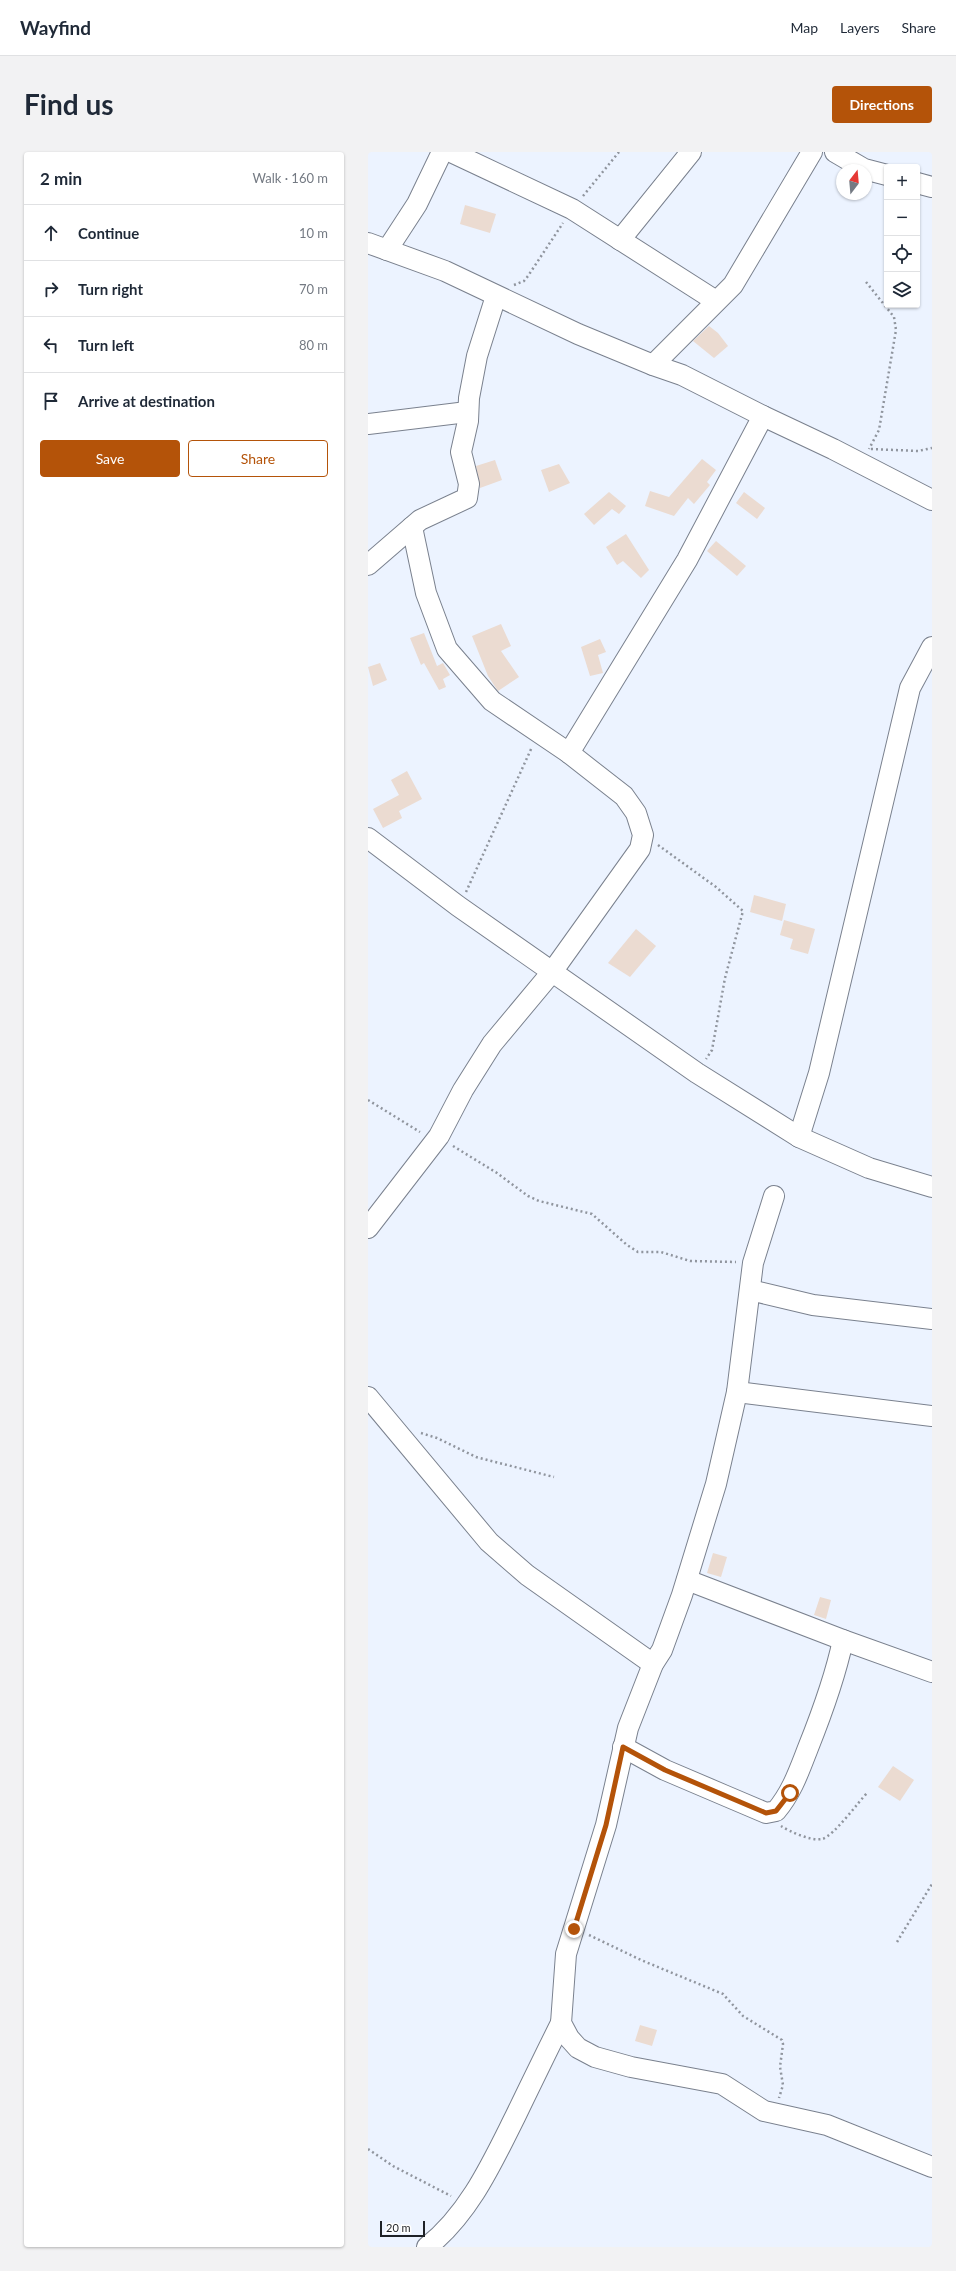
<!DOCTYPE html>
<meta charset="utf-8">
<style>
body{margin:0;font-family:Lato,sans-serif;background:#f2f2f3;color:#1f2937}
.controls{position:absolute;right:12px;top:12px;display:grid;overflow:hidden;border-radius:4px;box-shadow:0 1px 3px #0004}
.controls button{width:36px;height:36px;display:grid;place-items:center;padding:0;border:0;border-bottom:1px solid #e0e1e3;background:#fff;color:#1f2937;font:20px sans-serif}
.compass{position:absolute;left:468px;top:12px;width:36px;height:36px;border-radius:50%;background:#fff;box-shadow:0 1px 3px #0004;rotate:16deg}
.scale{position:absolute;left:12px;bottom:10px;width:45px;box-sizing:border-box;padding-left:4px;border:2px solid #1e2126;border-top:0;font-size:11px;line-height:14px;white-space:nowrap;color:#1e2126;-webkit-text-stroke:3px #fff;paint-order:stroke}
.stop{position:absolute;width:12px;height:12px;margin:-9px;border:3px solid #b45309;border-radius:50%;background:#fff}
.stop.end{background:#b45309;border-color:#fff;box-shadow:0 1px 4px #0008}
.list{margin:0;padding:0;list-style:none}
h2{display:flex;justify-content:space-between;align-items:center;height:52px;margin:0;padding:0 16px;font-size:17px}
h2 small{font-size:13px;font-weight:400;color:#747a83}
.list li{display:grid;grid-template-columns:26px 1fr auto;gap:12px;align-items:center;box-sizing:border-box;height:56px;padding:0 16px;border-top:1px solid #e0e1e3}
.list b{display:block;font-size:15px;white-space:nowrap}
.list em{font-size:13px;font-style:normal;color:#747a83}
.actions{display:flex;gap:8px;padding:12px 16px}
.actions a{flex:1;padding:9px 0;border:1px solid #b45309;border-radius:4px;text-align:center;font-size:14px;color:#b45309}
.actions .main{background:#b45309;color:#fff}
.icon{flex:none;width:22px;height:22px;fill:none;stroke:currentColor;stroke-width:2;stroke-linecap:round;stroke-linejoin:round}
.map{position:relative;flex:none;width:564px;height:2095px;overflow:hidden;border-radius:4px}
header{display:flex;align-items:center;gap:24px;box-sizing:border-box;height:56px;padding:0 20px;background:#fff;border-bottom:1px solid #e0e1e3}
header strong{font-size:19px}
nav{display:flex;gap:22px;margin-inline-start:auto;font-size:14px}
.intro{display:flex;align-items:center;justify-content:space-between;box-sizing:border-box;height:96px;padding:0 24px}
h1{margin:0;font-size:28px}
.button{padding:10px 18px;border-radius:4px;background:#b45309;color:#fff;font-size:14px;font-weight:700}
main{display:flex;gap:24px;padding:0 24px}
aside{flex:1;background:#fff;border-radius:4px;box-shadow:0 1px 3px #0004}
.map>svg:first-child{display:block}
.building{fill:#ebdbd1}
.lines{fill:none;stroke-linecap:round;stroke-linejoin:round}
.minor-casing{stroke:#7a818e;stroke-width:22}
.path{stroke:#90959e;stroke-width:2.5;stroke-dasharray:2 3;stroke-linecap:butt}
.minor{stroke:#fff;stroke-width:20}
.route{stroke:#b45309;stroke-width:5}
</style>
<header>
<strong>Wayfind</strong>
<nav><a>Map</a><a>Layers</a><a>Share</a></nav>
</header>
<div class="intro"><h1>Find us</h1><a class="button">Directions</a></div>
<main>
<aside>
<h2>2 min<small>Walk · 160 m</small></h2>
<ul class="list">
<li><svg class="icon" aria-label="ahead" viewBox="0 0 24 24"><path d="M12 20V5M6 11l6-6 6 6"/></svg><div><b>Continue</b></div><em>10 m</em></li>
<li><svg class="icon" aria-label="right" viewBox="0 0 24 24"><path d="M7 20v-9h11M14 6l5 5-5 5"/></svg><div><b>Turn right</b></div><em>70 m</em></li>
<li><svg class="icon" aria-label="left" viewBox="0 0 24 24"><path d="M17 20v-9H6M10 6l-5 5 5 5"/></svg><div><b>Turn left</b></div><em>80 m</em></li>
<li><svg class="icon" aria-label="arrive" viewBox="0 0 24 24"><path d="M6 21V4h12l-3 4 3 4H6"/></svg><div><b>Arrive at destination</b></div></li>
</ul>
<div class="actions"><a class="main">Save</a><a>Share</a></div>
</aside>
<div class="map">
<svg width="564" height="2095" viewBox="0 0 564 2095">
<rect width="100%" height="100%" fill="#ecf3ff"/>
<g class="building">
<polygon points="97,53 128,62 122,81 92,72"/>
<polygon points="341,174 350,181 360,194 346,206 325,189"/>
<polygon points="334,307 348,318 339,330 342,333 326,352 320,346 306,364 277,354 282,339 301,345"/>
<polygon points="127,308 134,328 112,336 108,314"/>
<polygon points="191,312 202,331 181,340 173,318"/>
<polygon points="241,340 258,354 251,362 244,357 226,373 216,362"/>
<polygon points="376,340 397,356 389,367 368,351"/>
<polygon points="258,382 281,418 273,426 255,409 249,413 238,395"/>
<polygon points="348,389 378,414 369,424 339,399"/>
<polygon points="133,472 143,494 133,499 151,525 130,539 120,524 104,484"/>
<polygon points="56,481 69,514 75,511 82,523 75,527 78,535 71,538 56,511 53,513 42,486"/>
<polygon points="232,487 238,500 230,503 235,521 222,524 213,495"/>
<polygon points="12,511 19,528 5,534 0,515"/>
<polygon points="39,619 54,647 31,659 34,666 15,676 5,657 31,643 23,628"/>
<polygon points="386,743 418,752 414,769 382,760"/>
<polygon points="416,768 447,777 440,802 422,797 425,787 412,783"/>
<polygon points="268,777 288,794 262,825 240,811"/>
<polygon points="345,1401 359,1405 353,1425 339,1421"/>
<polygon points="452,1445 463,1448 458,1467 446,1463"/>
<polygon points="525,1614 546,1628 532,1649 510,1635"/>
<polygon points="272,1873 289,1878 284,1894 267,1889"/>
</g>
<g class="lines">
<defs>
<g id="minor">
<polyline points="83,0 204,57 348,149"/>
<polyline points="467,0 496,17 519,23"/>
<polyline points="549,31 564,35"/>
<polyline points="252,88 323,0"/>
<polyline points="0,91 77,119 210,182 285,213 314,223 395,264 465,297 564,348"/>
<polyline points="19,98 49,52 74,0"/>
<polyline points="285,213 365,133 444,0"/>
<polyline points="0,272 99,260"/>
<polyline points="0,413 52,368 99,346 101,332 93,300 100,269 101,246 109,204 128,144"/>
<polyline points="201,601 319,408 395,264"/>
<polyline points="0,686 90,754 329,921 431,985 501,1016 564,1035"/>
<polyline points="431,985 451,921 542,536 564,495"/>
<polyline points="406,1044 385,1111 369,1240 348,1332 314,1443 294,1498 285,1512 260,1576 238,1673 198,1802 193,1871 201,1886 210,1896 227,1905 263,1915 354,1932 396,1959 459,1973 564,2015"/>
<polyline points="0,1076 71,984 95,938 124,892 184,820 272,697 275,683 268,661 256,644 201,601 124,549 79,497 58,441 44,375"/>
<polyline points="382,1138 445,1153 564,1167"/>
<polyline points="369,1240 564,1264"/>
<polyline points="0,1245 121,1390 159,1423 285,1512"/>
<polyline points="319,1428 475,1488 564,1520"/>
<path d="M255 1595 297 1618 358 1644 398 1661 408 1659C424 1640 431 1619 440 1596 454 1561 467 1526 475 1488"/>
<path d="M59 2095C101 2062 124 2011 147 1965 162 1934 177 1903 193 1871"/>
</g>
</defs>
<use href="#minor" class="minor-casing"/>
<g class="path">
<polyline points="215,44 251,0"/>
<polyline points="498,130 526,165 528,178 511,278 501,297"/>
<polyline points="146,133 156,129 160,124 195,71"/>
<polyline points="503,297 550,299 564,296"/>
<polyline points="290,693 348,735 375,759 357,826 344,898 338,907"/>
<polyline points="98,740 164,595"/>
<polyline points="0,948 52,980"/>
<polyline points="85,994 129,1021 160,1044 171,1049 224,1062 259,1093 270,1100 293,1100 322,1109 368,1110"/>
<polyline points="53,1281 69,1286 108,1305 186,1325"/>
<path d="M413 1674C423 1680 442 1689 454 1687 465 1685 491 1649 500 1640"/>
<polyline points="221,1783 273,1808 355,1842 375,1864 414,1888 415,1892 412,1915 415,1933 411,1946"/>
<polyline points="529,1790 564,1732"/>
<polyline points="0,1997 25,2014 83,2044"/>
</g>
<use href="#minor" class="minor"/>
</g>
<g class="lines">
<polyline class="route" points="206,1777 238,1673 255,1595 297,1618 398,1661 408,1659 422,1641"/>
</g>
</svg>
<div class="controls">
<button>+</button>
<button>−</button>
<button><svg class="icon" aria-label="locate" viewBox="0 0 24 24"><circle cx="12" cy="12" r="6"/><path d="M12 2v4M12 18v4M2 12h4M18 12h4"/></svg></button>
<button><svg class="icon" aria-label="layers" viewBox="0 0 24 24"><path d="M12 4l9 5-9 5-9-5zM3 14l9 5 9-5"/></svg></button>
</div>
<svg class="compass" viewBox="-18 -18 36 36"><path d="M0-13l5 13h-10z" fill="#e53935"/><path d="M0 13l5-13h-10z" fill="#747a83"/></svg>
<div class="scale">20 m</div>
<div class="stop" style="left:422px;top:1641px"></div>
<div class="stop end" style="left:206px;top:1777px"></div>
</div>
</main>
